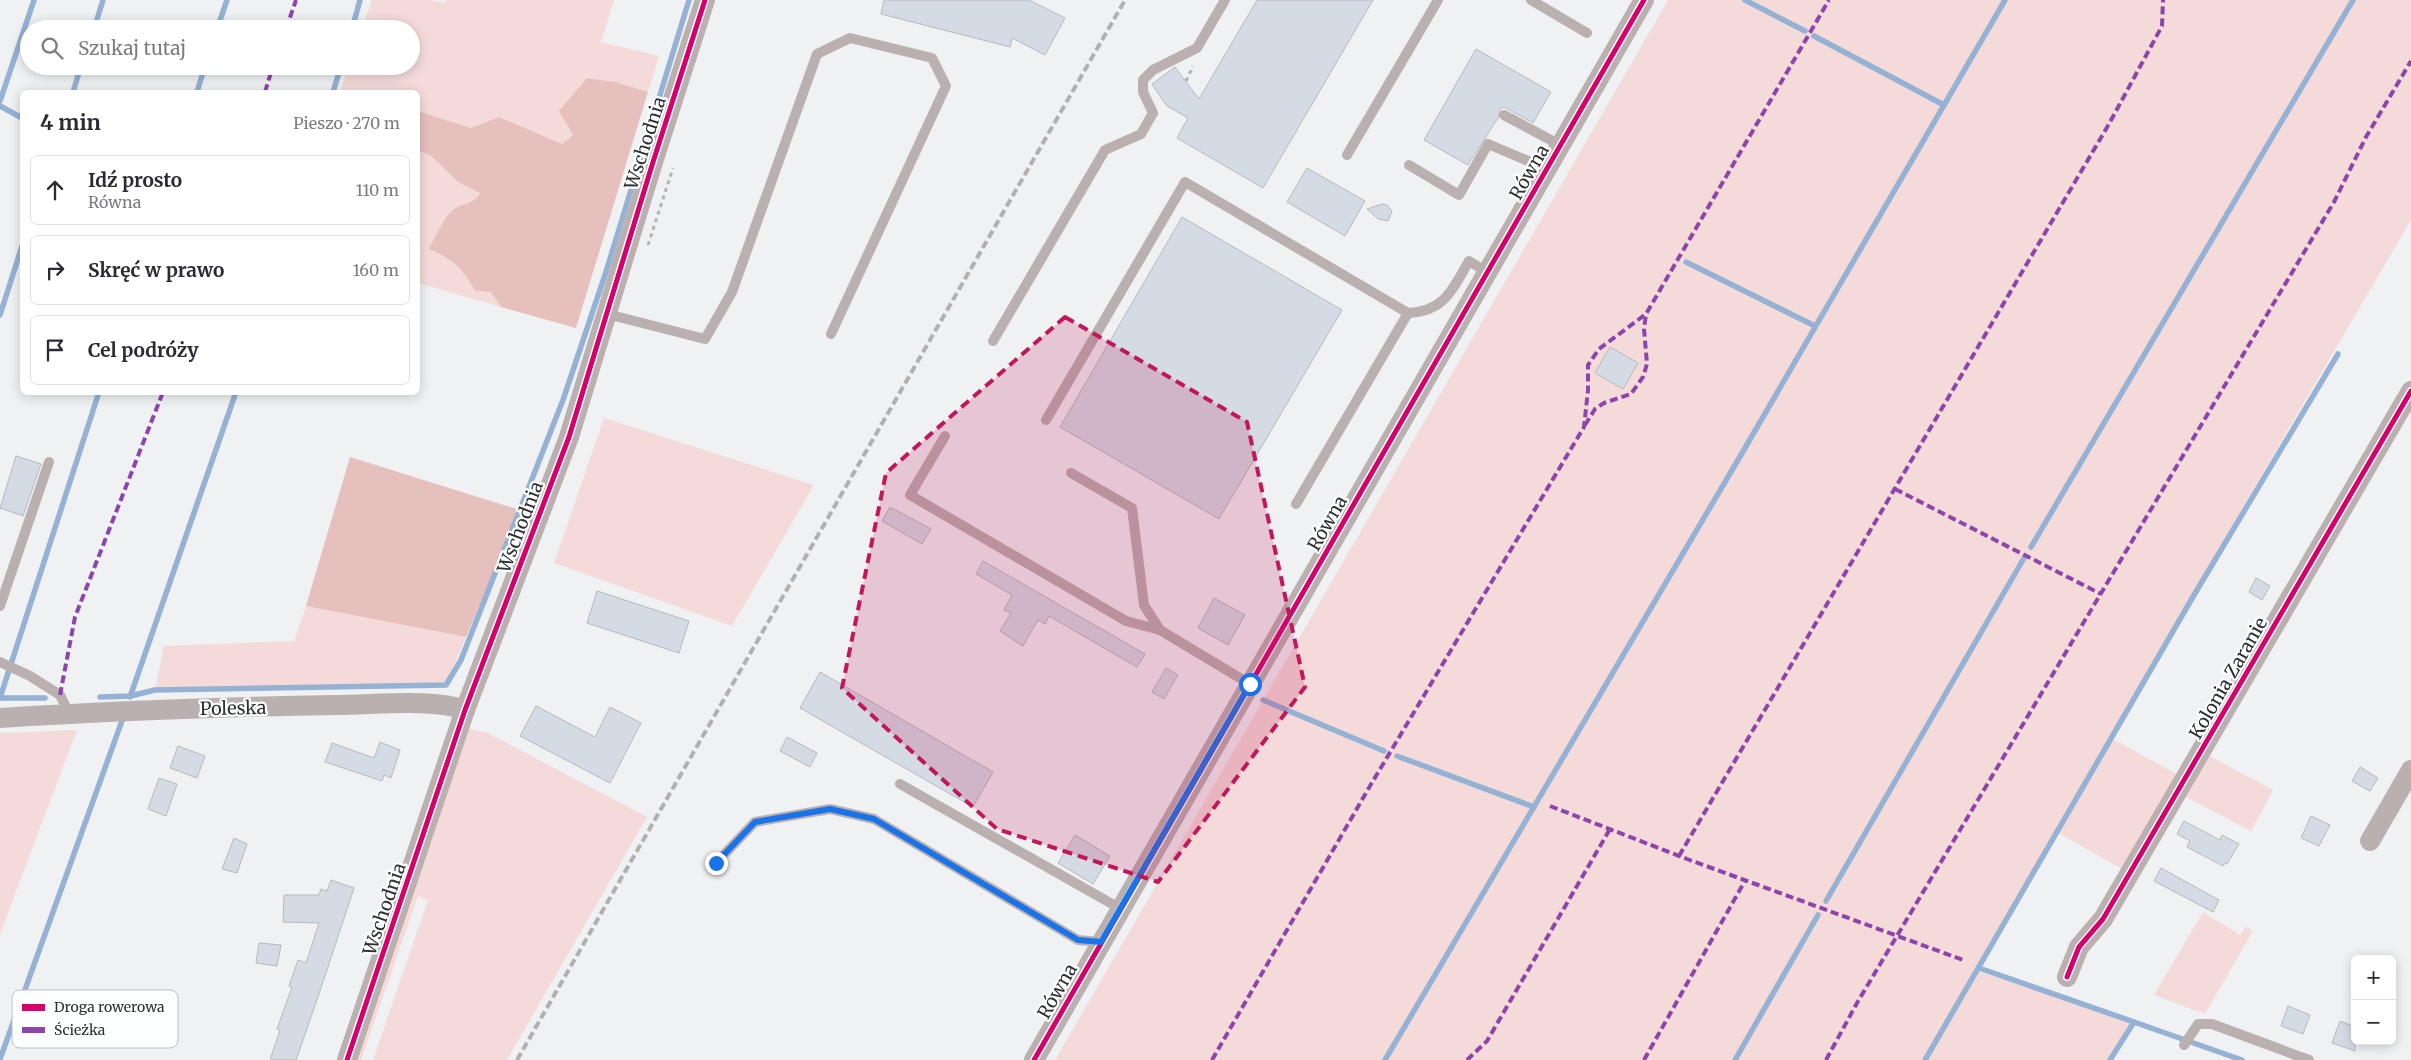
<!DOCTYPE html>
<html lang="pl">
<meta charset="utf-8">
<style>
body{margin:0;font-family:Merriweather,serif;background:#f7f7f7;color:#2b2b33}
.controls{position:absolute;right:15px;bottom:15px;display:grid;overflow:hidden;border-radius:8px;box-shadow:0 2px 12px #0003}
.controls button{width:45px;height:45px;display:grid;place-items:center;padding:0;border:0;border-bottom:1px solid #e1e1e2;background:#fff;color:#2b2b33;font:25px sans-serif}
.stop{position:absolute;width:15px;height:15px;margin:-11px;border:4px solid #1a73e8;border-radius:50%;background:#fff}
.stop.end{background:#1a73e8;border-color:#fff;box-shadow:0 1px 5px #0008}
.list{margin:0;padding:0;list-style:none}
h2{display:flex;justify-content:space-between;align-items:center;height:65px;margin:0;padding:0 20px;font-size:21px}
h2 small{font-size:16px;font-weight:400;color:#7c7c81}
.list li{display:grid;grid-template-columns:32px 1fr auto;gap:15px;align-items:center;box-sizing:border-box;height:70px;margin:0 10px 10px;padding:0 10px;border:1px solid #e1e1e2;border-radius:8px}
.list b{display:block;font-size:19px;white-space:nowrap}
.list p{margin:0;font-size:16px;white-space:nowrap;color:#7c7c81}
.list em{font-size:16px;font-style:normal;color:#7c7c81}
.icon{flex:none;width:28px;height:28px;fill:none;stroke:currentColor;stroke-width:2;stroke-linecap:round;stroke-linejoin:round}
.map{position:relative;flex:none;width:2411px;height:1060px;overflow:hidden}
.search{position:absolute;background:#fff;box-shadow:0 2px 12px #0003;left:20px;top:20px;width:400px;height:55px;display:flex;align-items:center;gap:12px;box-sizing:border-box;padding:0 18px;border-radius:28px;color:#7c7c81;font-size:19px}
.panel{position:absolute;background:#fff;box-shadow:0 2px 12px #0003;left:20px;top:90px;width:400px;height:305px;border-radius:8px}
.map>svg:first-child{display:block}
.green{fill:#f4dbd9}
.forest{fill:#e6c0bc}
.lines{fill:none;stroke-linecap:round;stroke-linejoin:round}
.stream{stroke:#95b1d4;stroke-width:5.5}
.building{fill:#d4dbe4;stroke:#b7b9ba}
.path{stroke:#b7b2b2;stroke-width:3;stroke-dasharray:4 4;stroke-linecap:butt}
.lane{stroke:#b9b0af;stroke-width:10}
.street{stroke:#b9b0af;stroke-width:20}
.rail{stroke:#b2afaf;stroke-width:4;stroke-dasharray:8 4;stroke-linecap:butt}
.quiet{stroke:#8e44ad;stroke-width:4;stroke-dasharray:8 4;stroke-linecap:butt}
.cycleway-casing{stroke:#fdfefe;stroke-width:8}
.cycleway{stroke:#d6006c;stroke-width:5}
.route{stroke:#1a73e8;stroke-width:6}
.marked{fill:#c2185b;fill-opacity:0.2;stroke:#c2185b;stroke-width:4;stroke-dasharray:10 6;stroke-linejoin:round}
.labels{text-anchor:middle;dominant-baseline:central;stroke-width:4.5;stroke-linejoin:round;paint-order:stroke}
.street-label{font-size:18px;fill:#2e2f31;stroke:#fdfefe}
.key{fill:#fdfefe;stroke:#bfc0c0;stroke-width:1}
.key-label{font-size:14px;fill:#2e2f31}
</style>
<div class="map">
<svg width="2411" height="1060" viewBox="0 0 2411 1060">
<rect width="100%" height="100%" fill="#eff1f3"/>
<g class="green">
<polygon points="372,0 431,0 445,3 446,0 614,0 601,42 659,56 648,92 615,82 589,78 573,135 561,144 499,117 471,128 418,111 418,92 340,92 349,66 411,66 411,29 362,29"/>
<polygon points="1668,0 2411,0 2411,220 2193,592 1976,971 2066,998 2134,1022 2110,1060 1055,1060"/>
<path d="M418 151 429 154 458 182 480 193 476 200 453 210 429 249C451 258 464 269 475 291L491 292 501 307 418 283Z"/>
<polygon points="604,418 814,485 732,626 554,563"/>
<polygon points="306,606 466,637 446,685 155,690 164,646 294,641"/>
<polygon points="468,728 488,733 647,817 507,1060 373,1060 428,900 418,896 361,1060 354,1060"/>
<polygon points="77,730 0,934 0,733"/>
<polygon points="2113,739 2180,776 2124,870 2058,833"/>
<polygon points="2204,753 2273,790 2251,831 2180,794"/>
<polygon points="2203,912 2240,935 2246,926 2253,931 2205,1014 2154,995"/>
</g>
<g class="forest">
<path d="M587 78 615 82 648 92 576 328 501 307 491 292 475 291C464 269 451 258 429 249 434 239 445 216 454 209 464 203 474 204 480 193L458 182 429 154 418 151V111L471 128 499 117 562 144 573 135 559 111Z"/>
<polygon points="350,457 520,510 466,637 306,606"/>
</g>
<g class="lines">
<g class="stream">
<polyline points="1745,0 1805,31"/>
<polyline points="94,29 103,0"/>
<polyline points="217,29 227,0"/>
<polyline points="352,29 360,0"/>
<polyline points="1814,36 1944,105"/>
<polyline points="73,92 81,66"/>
<polyline points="197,92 205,66"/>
<polyline points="333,92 341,66"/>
<polyline points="0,101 34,0"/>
<polyline points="0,106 22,118"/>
<polyline points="1686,262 1815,326"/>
<polyline points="0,315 22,246"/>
<polyline points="2031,547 2353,0"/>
<polyline points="100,697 130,696 155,690 446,685 461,660 563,400 606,272 689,0"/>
<polyline points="130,697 236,392"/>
<polyline points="0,698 99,392"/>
<polyline points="0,698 45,698"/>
<polyline points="1263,700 1384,751"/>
<polyline points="1397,756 1534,807"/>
<polyline points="1826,901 2024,558"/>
<polyline points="1979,968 2134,1022 2110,1060"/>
<polyline points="2134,1022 2242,1060"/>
<polyline points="0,1059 123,718"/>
<polyline points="1385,1060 1745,448 2005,0"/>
<polyline points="1735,1060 1818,915"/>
<polyline points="1925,1060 2194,595 2338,354"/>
</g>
</g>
<g class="building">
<polygon points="884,0 1029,0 1065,18 1045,55 1012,38 1010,47 881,14"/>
<polygon points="1257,0 1373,0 1263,188 1177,138 1188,118 1167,106 1152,84 1175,67 1199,99"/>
<polygon points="1476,49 1551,92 1533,123 1504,107 1500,109 1498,118 1468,165 1424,140"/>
<polygon points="1307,168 1365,201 1345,236 1287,202"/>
<polygon points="1382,204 1387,205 1392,211 1388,221 1378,219 1367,209"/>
<polygon points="1182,217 1342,310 1219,519 1060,427"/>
<polygon points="1610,347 1638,363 1623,389 1595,373"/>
<polygon points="16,456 41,464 23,516 0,508"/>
<polygon points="890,507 931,529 922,544 882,521"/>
<polygon points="983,561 1145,654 1137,667 1049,616 1045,624 1038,620 1023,646 1000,631 1011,613 1004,610 1012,595 976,574"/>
<polygon points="2256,578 2270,586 2262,600 2249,592"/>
<polygon points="597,591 689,621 679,653 587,623"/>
<polygon points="1214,598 1245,615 1228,645 1198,628"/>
<polygon points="1166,668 1178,675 1164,699 1152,692"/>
<polygon points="820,672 993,772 973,807 800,708"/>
<polygon points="536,706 595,737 610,707 641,723 610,783 520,736"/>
<polygon points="787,737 817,753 810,767 780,751"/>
<polygon points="380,742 400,750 391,778 384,775 382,781 325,762 332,743 374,758"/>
<polygon points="178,746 205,756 197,778 170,768"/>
<polygon points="2360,767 2378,778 2370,791 2352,781"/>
<polygon points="159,778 177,784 166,816 148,809"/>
<polygon points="2311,816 2330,825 2319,846 2301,838"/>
<polygon points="2184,821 2220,840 2222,835 2239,844 2227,864 2225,863 2223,866 2187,847 2190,841 2177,834"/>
<polygon points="1075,835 1110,856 1093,884 1058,863"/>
<polygon points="234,838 247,844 237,873 222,869"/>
<polygon points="2161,868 2219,900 2213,912 2154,881"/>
<polygon points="331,880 354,888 320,991 296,1060 270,1060 280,1030 277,1029 292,987 289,986 298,960 306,963 319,923 283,922 284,895 319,895 321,889 327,891"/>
<polygon points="259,943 281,945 277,966 256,963"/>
<polygon points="2288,1006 2310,1015 2303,1034 2281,1026"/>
<polygon points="2340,1021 2355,1027 2355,1051 2332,1043"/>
</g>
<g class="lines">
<g class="path">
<polyline points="1186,81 1193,66"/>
<polyline points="648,245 673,168"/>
</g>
<g class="lane">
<polyline points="1531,0 1587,33"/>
<polyline points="1504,115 1560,145"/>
<polyline points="1347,155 1438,0"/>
<polyline points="1409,165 1459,195 1488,144 1547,169"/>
<polyline points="607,314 705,339 732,292 817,54 850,38 932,58 946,86 831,334"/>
<polyline points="993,341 1105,150 1141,134 1153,113 1143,92 1143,80 1153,70 1197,48 1225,0"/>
<path d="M1046 420 1185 182 1408 313C1445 311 1452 290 1469 261L1487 272"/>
<polyline points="945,436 910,495 1126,621 1160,630 1250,684"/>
<polyline points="1071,473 1132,508 1144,605 1160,630"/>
<polyline points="1296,504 1408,313"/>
<polyline points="0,606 49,462"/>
<polyline points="0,662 30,676 60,695 69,713"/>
<polyline points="900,784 1121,909"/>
<polyline points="716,863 755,822 830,809 874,819 1078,940 1101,942"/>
<polyline points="2184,1045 2198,1024 2212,1024 2309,1060"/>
</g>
<g class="street">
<path d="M0 718C112 711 225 707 337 705 374 705 433 698 465 710"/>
<polyline points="2370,841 2411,770"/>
<polyline points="2067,977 2079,947 2103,919 2411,391"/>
<polyline points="347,1060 465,710 569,437 653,162 705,0"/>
<polyline points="1034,1060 1644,0"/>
</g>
<polyline class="rail" points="517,1060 1125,0"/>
<g class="quiet">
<polyline points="286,29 296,0"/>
<polyline points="265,92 273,66"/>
<polyline points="1585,425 1595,409 1604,403 1631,394 1643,377 1647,364 1644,329 1646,314"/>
<polyline points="1895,489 2101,594"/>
<polyline points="60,695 75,617 163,392"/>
<polyline points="1550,806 1687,859 1963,960"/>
<polyline points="1679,856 2109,124 2162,26 2163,0"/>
<polyline points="1212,1060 1370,786 1584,427 1588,390 1588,365 1599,349 1646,314 1829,0"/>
<polyline points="1467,1060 1487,1041 1610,829"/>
<polyline points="1644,1060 1746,879"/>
<polyline points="1826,1060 1857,1003 2334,202 2366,137 2411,61"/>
</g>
<defs>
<g id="cycleway">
<polyline points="2067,977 2079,947 2103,919 2411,391"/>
<polyline points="347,1060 465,710 569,437 653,162 705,0"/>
<polyline points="1034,1060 1644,0"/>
</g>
</defs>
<use href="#cycleway" class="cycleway-casing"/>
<use href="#cycleway" class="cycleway"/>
</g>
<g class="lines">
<polyline class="route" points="716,863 755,822 830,809 874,819 1078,940 1101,942 1250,684"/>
</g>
<path class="marked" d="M1065 317 1247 422 1305 687 1158 882 997 829 842 688 886 473Z"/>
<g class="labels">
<g class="street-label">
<text transform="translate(645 143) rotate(-72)">Wschodnia</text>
<text transform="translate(1529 172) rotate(-60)">Równa</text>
<text transform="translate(1327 523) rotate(-60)">Równa</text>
<text transform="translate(520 527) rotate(-69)">Wschodnia</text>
<text transform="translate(2228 678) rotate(-60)">Kolonia Zaranie</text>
<text transform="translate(233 708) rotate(-1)">Poleska</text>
<text transform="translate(384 909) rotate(-71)">Wschodnia</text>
<text transform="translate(1057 991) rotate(-60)">Równa</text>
</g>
</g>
<rect x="12" y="990" width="166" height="58" rx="8" class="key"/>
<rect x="22" y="1004" width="23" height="7" fill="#d6006c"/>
<rect x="22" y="1027" width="23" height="6" fill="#8e44ad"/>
<g class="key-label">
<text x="54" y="1012">Droga rowerowa</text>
<text x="54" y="1035">Ścieżka</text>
</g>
</svg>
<div class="controls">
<button>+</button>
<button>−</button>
</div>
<div class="stop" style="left:1250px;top:684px"></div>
<div class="stop end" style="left:716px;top:863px"></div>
<div class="search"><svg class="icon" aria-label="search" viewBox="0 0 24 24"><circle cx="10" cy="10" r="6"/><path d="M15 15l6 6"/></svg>Szukaj tutaj</div>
<section class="panel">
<h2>4 min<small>Pieszo · 270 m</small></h2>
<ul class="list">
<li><svg class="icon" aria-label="ahead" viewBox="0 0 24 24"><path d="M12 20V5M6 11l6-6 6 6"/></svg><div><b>Idź prosto</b><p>Równa</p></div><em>110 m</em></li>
<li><svg class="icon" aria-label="right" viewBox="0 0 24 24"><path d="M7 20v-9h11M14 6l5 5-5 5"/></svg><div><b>Skręć w prawo</b></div><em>160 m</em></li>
<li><svg class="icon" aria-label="arrive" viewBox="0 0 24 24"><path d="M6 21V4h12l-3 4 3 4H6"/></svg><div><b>Cel podróży</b></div></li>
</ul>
</section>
</div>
